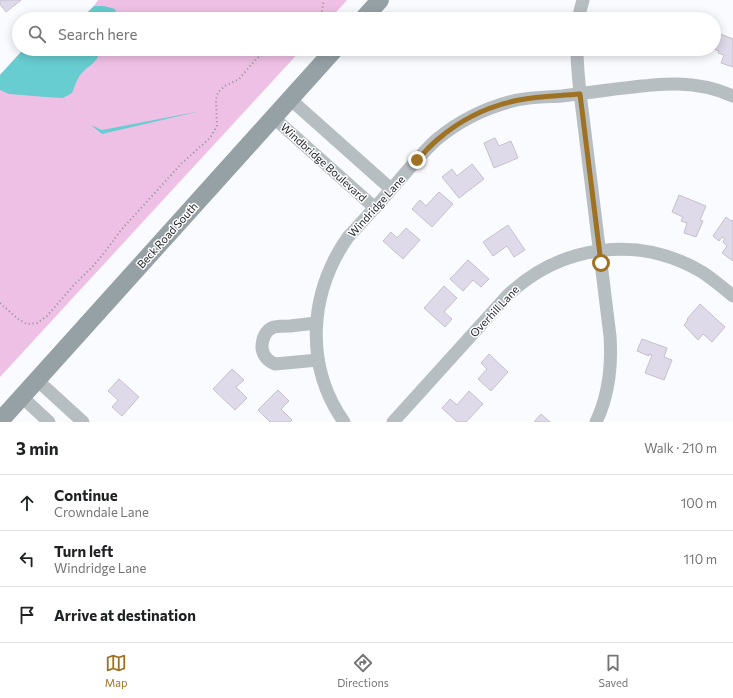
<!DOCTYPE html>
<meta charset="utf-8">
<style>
body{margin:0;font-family:Commissioner,sans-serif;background:#f2f2f2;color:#202124}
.stop{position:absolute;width:12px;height:12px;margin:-9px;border:3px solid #9f7123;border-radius:50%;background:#fff}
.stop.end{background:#9f7123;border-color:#fff;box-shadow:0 1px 4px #0008}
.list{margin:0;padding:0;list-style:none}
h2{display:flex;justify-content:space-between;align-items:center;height:52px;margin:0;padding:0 16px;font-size:17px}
h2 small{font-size:13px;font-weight:400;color:#757577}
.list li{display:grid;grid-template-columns:26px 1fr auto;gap:12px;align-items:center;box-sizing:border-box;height:56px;padding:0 16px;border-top:1px solid #e0e0e0}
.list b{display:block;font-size:15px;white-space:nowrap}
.list p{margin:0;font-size:13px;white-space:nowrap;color:#757577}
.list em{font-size:13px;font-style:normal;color:#757577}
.icon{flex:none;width:22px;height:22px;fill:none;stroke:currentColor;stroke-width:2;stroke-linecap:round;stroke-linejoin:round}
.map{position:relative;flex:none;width:733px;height:422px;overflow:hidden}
.search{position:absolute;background:#fff;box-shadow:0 2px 10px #0003;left:12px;right:12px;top:12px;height:44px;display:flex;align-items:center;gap:10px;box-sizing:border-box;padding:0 14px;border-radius:22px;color:#757577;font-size:15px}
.sheet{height:220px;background:#fff}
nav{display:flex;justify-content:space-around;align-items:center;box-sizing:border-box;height:56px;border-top:1px solid #e0e0e0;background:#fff;font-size:11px;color:#757577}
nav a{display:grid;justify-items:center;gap:2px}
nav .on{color:#9f7123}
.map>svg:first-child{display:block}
.green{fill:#efc0e5}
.water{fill:#67cdd0}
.building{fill:#dfdae9;stroke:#c5c0cf}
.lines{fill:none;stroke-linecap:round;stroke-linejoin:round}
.path{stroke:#8e9094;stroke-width:2;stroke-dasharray:1 3;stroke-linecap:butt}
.street{stroke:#b7bec2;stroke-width:13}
.secondary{stroke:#96a1a6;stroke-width:18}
.route{stroke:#9f7123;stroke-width:5}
.labels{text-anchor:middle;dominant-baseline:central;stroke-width:3;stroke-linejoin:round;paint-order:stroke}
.street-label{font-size:11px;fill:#1b1e23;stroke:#fff}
</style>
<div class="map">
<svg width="733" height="422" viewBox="0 0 733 422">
<rect width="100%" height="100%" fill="#fafbfe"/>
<g class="green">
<polygon points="98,0 347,0 330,19 80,19 94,6"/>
<polygon points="27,49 302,49 0,377 0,75 21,52"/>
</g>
<g class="water">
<polygon points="94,6 104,6 115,9 117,15 122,16 123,19 83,19 83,17"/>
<path d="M27 49H94L98 57C93 65 88 66 82 73 77 78 75 86 72 93L63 98 45 97 9 94 0 90V75L21 52Z"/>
<polygon points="201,111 102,134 91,125 102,130"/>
</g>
<g class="building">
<polygon points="0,0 21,0 6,12 0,4"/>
<polygon points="718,33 733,39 733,67 721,63 724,55 718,53 719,51 713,49 714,49 714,45"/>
<polygon points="495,138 499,146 511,141 518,158 494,168 484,143"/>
<polygon points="472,164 484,179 459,198 442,177 452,169 457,176"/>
<polygon points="439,192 453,204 432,227 412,209 420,200 426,206"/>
<polygon points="679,195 706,206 700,220 703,221 696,237 684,233 687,223 681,221 683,217 672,212"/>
<polygon points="726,217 731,221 733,220 733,261 722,253 727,246 723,242 725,239 722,237 719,241 713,236"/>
<polygon points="508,225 525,250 514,257 507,246 493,256 483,242"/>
<polygon points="406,228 420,240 403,259 383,241 391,232 397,238"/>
<polygon points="468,260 489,279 481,287 473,280 463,291 450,279"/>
<polygon points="444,286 457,298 444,312 452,319 445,327 424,308"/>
<polygon points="700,304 725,327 712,342 703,334 698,340 684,325 688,320 687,319"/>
<polygon points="642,339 667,348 664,357 672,360 664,380 645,373 652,355 649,354 649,356 637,351"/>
<polygon points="489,354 508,372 491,391 478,379 487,369 481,363"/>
<polygon points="232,369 244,380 236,387 247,398 235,410 213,389"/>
<polygon points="119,379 139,397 122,416 112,407 118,400 108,391"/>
<polygon points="278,390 289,401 281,409 292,420 290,422 270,422 258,410"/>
<polygon points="469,391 483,404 466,422 457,422 442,408 450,399 457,405"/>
<polygon points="541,414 550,422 534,422"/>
</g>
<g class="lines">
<g class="path">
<polyline points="319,19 321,15 324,0"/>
<polyline points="0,303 18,319 27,324 37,323 47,316 73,286 94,265 105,252 121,230 142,207 182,163 210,138 217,126 216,100 218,92 225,86 239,79 257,58 266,53 281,53 292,50 293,49"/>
</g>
<g class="street">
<polyline points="578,19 583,0"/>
<path d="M577 49C577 72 580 94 583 117L610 336C612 366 609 395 596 422"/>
<polyline points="290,99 391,189"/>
<polyline points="273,117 375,208"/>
<path d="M316 323C307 324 299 325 290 326 285 326 279 326 274 327 265 330 262 339 262 348 263 356 268 361 275 364L318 360"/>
<polyline points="37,380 83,422"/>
<polyline points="22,397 49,422"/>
<path d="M344 422C304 365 309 293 348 237 364 220 380 202 395 185 408 170 421 154 436 140 460 120 487 107 517 100 532 97 547 97 562 96 577 94 593 92 608 90 652 85 690 77 733 96"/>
<path d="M393 422 507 296C560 245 638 234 702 272 713 279 723 288 733 296"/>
</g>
<g class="secondary">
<polyline points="363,19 380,0"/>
<polyline points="0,421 335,49"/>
</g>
</g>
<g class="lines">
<path class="route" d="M417 160C424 153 430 146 437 140 460 120 488 106 519 100 539 96 559 96 580 94L601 263"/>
</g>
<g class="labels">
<g class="street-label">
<text transform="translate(324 162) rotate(42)">Windbridge Boulevard</text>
<text transform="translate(376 206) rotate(-48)">Windridge Lane</text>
<text transform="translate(167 235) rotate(-48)">Beck Road South</text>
<text transform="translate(494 311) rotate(-47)">Overhill Lane</text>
</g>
</g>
</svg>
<div class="stop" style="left:601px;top:263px"></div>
<div class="stop end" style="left:417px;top:160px"></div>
<div class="search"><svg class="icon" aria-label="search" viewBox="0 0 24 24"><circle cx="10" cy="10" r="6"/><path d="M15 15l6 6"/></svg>Search here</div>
</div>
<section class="sheet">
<h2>3 min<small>Walk · 210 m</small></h2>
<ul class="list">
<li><svg class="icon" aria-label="ahead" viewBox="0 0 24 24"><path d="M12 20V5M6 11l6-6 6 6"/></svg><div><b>Continue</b><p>Crowndale Lane</p></div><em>100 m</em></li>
<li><svg class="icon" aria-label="left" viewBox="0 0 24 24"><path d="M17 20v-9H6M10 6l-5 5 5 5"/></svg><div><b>Turn left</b><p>Windridge Lane</p></div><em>110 m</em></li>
<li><svg class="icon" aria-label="arrive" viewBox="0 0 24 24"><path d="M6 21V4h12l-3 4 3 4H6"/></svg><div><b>Arrive at destination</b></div></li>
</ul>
</section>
<nav>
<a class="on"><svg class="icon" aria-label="map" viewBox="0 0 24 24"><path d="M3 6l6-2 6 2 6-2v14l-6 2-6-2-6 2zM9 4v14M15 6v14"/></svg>Map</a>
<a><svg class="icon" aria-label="directions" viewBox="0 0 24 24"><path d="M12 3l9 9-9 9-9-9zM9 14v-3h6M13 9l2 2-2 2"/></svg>Directions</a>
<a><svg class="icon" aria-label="saved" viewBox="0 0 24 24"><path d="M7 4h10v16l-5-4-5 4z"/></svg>Saved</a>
</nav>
